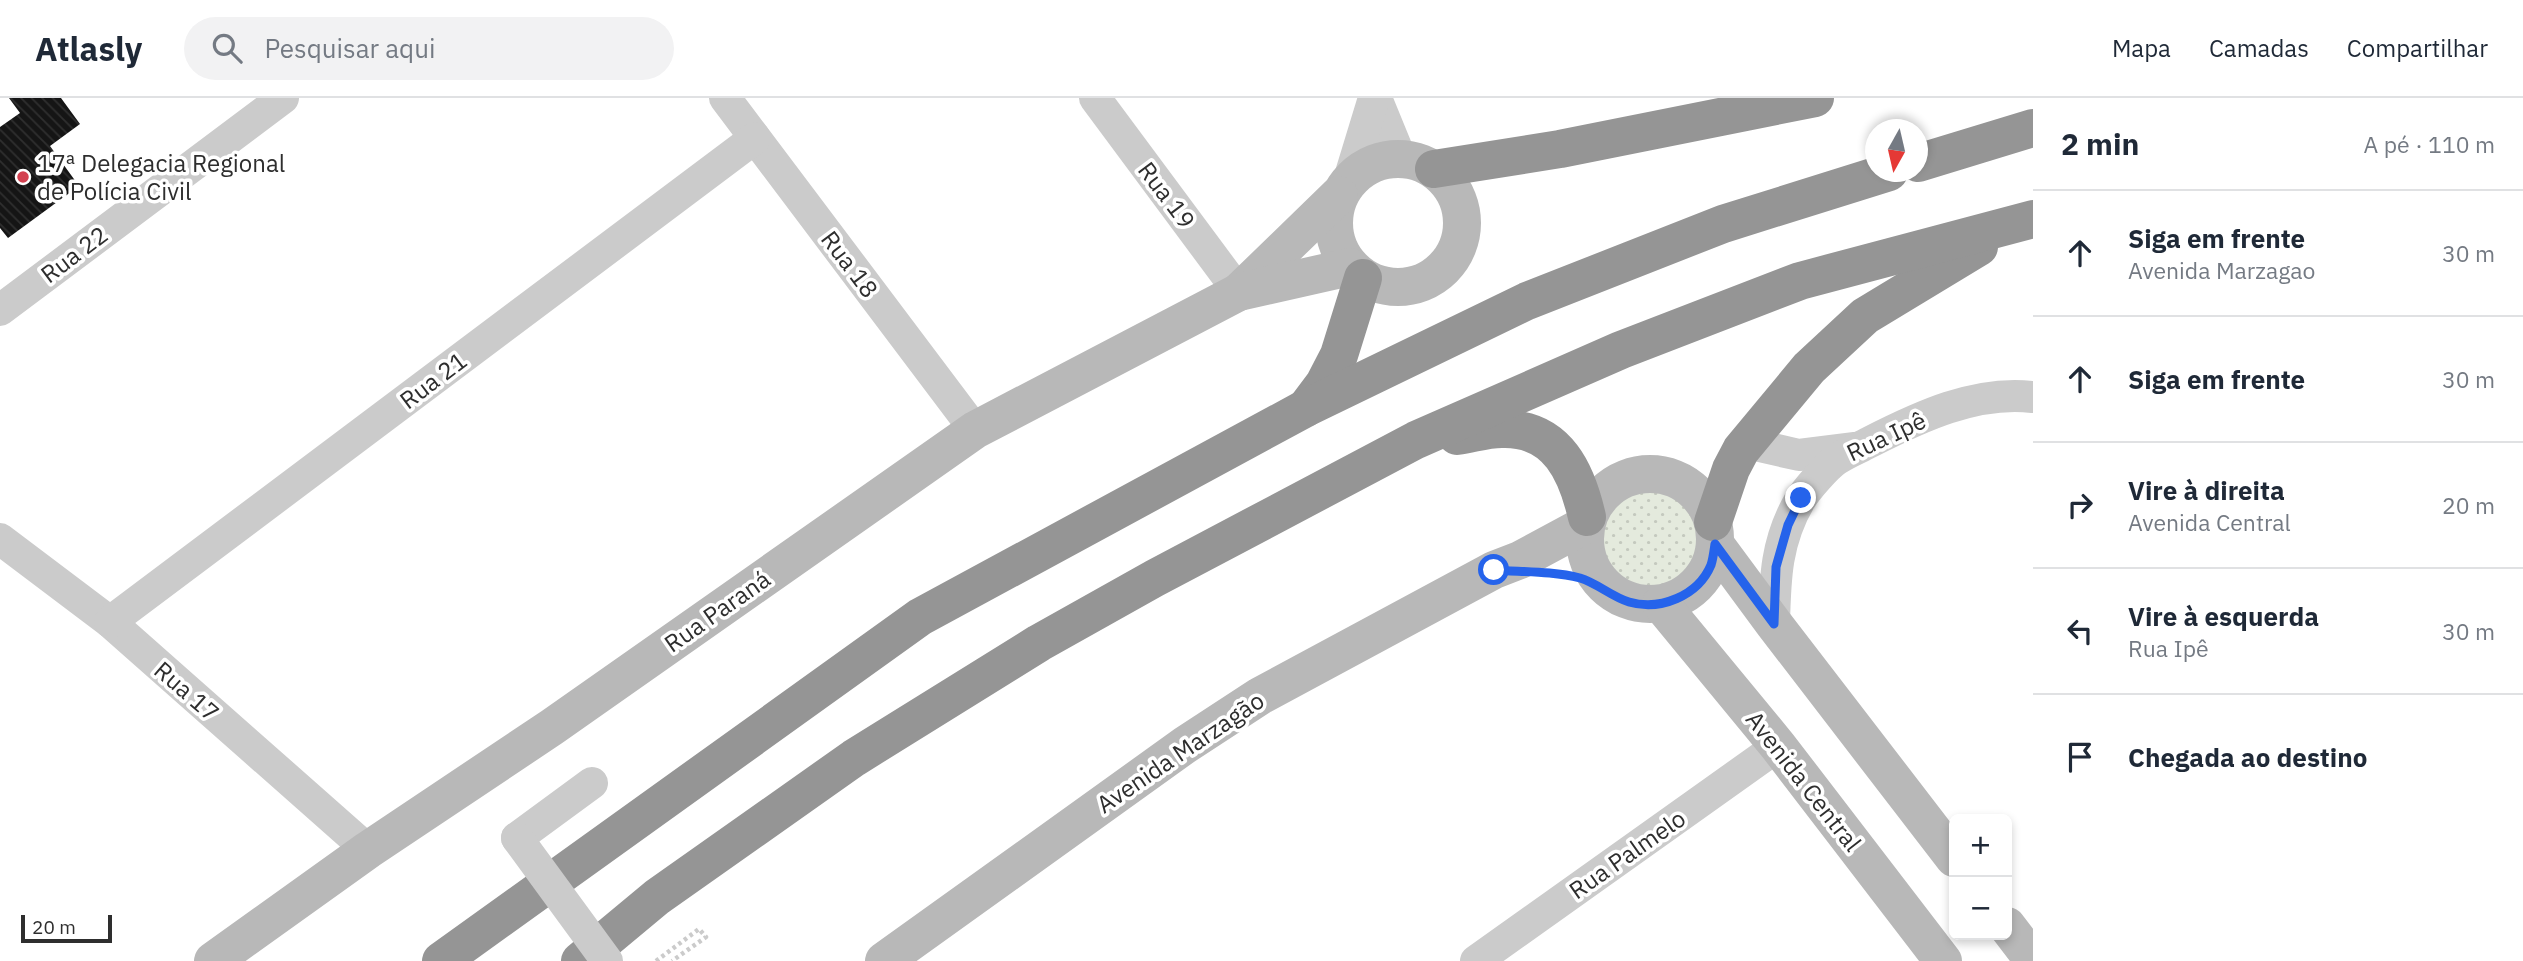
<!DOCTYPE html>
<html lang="pt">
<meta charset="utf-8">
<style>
body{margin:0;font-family:"IBM Plex Sans",sans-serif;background:#f2f2f3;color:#1f2937}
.controls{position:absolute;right:21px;bottom:21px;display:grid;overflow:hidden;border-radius:10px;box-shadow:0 4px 10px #0003}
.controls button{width:63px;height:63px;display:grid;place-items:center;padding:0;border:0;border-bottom:2px solid #e0e1e3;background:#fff;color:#1f2937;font:35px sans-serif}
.compass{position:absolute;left:1865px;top:21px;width:63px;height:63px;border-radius:50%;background:#fff;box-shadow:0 4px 10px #0003;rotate:188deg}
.scale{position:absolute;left:21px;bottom:18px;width:91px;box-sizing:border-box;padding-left:7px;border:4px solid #2e2e2e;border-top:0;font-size:19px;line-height:24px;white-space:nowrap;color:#2e2e2e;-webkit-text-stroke:5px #fff;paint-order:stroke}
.stop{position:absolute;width:21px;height:21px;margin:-16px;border:5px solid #2563eb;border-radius:50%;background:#fff}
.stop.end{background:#2563eb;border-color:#fff;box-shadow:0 2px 7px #0008}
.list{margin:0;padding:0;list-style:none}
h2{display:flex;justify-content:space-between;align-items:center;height:91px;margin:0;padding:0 28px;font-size:30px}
h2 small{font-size:23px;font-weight:400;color:#747a83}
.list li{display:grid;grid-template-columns:46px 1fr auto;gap:21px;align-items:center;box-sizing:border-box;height:126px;padding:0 28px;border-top:2px solid #e0e1e3}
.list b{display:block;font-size:26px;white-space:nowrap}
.list p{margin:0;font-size:23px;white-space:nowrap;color:#747a83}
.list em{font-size:23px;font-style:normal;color:#747a83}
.icon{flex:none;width:38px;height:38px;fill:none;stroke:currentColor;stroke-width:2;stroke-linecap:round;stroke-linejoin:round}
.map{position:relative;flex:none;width:2033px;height:863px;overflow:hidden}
header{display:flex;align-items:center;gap:42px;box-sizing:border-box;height:98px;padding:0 35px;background:#fff;border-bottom:2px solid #e0e1e3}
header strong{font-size:33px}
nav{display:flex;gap:38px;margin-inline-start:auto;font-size:24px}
.search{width:490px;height:63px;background:#f2f2f3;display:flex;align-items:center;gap:18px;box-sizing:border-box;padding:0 24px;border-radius:38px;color:#747a83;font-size:26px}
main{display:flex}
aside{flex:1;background:#fff}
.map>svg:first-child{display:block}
.grass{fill:url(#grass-dots)}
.building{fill:url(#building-back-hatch)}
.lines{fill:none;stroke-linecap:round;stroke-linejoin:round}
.path{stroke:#cbcbcb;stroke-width:4.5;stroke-dasharray:3.5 3.5;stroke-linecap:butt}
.street{stroke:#cbcbcb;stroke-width:32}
.secondary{stroke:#b8b8b8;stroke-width:38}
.highway{stroke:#959595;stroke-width:38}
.street-bridge{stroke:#cbcbcb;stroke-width:32}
.route{stroke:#2563eb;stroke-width:9}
.poi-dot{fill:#d34150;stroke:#fff;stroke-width:2.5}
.labels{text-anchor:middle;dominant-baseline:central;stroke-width:7;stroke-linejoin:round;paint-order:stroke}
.poi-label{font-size:24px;fill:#2e2e2e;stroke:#fff;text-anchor:start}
.street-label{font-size:24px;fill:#2e2e2e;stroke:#fff}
</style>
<header>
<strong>Atlasly</strong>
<div class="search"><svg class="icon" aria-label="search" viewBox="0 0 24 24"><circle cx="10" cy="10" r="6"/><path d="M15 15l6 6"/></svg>Pesquisar aqui</div>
<nav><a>Mapa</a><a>Camadas</a><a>Compartilhar</a></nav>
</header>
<main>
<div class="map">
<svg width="2033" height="863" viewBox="0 0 2033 863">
<defs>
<pattern id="grass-dots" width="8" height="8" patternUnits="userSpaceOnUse" patternTransform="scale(1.75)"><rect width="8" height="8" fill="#e4eadd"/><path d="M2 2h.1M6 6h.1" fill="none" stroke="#c4c9be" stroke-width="1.8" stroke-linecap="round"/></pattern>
<pattern id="building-back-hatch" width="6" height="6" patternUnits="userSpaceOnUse" patternTransform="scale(1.75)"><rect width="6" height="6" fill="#151515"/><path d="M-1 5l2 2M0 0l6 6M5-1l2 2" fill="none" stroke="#2f2f2f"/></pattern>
</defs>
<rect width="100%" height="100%" fill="#fff"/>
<circle class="grass" cx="1651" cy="442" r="54"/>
<polygon class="building" points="9,0 61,0 80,26 50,48 79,88 8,140 0,130 0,29 20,15"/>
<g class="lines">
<polyline class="path" points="656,863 699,831 706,839 672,863"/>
<g class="street">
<polyline points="725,0 975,332"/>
<polyline points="1095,0 1239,194"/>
<polyline points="1376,0 1401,61"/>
<polyline points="1349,82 1374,0"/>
<polyline points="0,212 283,0"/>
<polyline points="1746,345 1799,357 1855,350"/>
<polyline points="0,441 110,524 368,752"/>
<polyline points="110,524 755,40"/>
<path d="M1774 526C1775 480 1776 443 1800 402 1807 391 1826 369 1836 362 1846 355 1859 350 1870 344 1919 319 1976 292 2033 299"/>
<polyline points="517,740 592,685"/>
<polyline points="1476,863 1778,648"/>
</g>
<g class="secondary">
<circle cx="1398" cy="125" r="64"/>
<polyline points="1239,194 1339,97"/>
<circle cx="1650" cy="441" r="65"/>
<polyline points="1715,446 1774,526 1954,760"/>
<polyline points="1661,506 1778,648 1943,863"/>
<polyline points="2007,828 2033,862"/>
<polyline points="213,863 368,752 552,629 975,332 1239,194 1350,169"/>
<polyline points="884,863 1185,647 1260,598 1494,472 1520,462 1585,427"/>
</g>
<g class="highway">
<polyline points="1918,65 2033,30"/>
<polyline points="1434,71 1560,51 1815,0"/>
<polyline points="1306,310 1324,286 1339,257 1363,180"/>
<path d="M1457 338C1473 336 1488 330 1505 331 1558 331 1577 375 1587 419"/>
<polyline points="1713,424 1731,371 1741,352 1809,270 1865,218 1979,149"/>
<polyline points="441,863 920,519 1306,310 1527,203 1723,126 1889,74"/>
<polyline points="580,863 657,799 854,660 1039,545 1155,480 1416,342 1621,252 1800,183 2033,121"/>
</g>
<polyline class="street-bridge" points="517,740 607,863"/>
</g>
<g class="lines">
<path class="route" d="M1494 472C1522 474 1553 473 1580 480 1597 485 1612 499 1629 504 1660 513 1698 498 1711 467 1713 461 1714 453 1715 446L1774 526 1776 469 1788 427 1801 400"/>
</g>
<circle class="poi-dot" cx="23" cy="79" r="7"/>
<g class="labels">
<g class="poi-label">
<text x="37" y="65">17ª Delegacia Regional<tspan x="37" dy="28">de Polícia Civil</tspan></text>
</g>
<g class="street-label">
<text transform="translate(1167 97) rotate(53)">Rua 19</text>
<text transform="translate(74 156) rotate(-37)">Rua 22</text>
<text transform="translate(850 166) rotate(53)">Rua 18</text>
<text transform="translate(433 282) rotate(-37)">Rua 21</text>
<text transform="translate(1886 338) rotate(-25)">Rua Ipê</text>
<text transform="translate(717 513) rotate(-35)">Rua Paraná</text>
<text transform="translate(187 593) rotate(41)">Rua 17</text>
<text transform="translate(1180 654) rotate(-34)">Avenida Marzagão</text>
<text transform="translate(1804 683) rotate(52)">Avenida Central</text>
<text transform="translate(1627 756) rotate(-35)">Rua Palmelo</text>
</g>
</g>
</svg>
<div class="controls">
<button>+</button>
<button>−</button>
</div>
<svg class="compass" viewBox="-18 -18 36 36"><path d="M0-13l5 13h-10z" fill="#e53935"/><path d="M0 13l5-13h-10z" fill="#747a83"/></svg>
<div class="scale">20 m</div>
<div class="stop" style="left:1494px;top:472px"></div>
<div class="stop end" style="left:1801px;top:400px"></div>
</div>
<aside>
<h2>2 min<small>A pé · 110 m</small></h2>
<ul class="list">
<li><svg class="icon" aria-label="ahead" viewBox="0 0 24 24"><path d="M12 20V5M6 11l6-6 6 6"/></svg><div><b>Siga em frente</b><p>Avenida Marzagao</p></div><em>30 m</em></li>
<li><svg class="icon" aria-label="ahead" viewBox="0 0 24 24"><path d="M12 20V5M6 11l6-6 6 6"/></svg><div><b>Siga em frente</b></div><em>30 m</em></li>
<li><svg class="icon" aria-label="right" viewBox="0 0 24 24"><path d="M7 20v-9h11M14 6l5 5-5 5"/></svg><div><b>Vire à direita</b><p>Avenida Central</p></div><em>20 m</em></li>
<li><svg class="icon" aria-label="left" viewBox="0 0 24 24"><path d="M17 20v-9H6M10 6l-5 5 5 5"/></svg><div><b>Vire à esquerda</b><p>Rua Ipê</p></div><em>30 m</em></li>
<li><svg class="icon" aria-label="arrive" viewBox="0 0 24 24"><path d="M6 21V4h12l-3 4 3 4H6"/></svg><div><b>Chegada ao destino</b></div></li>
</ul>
</aside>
</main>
